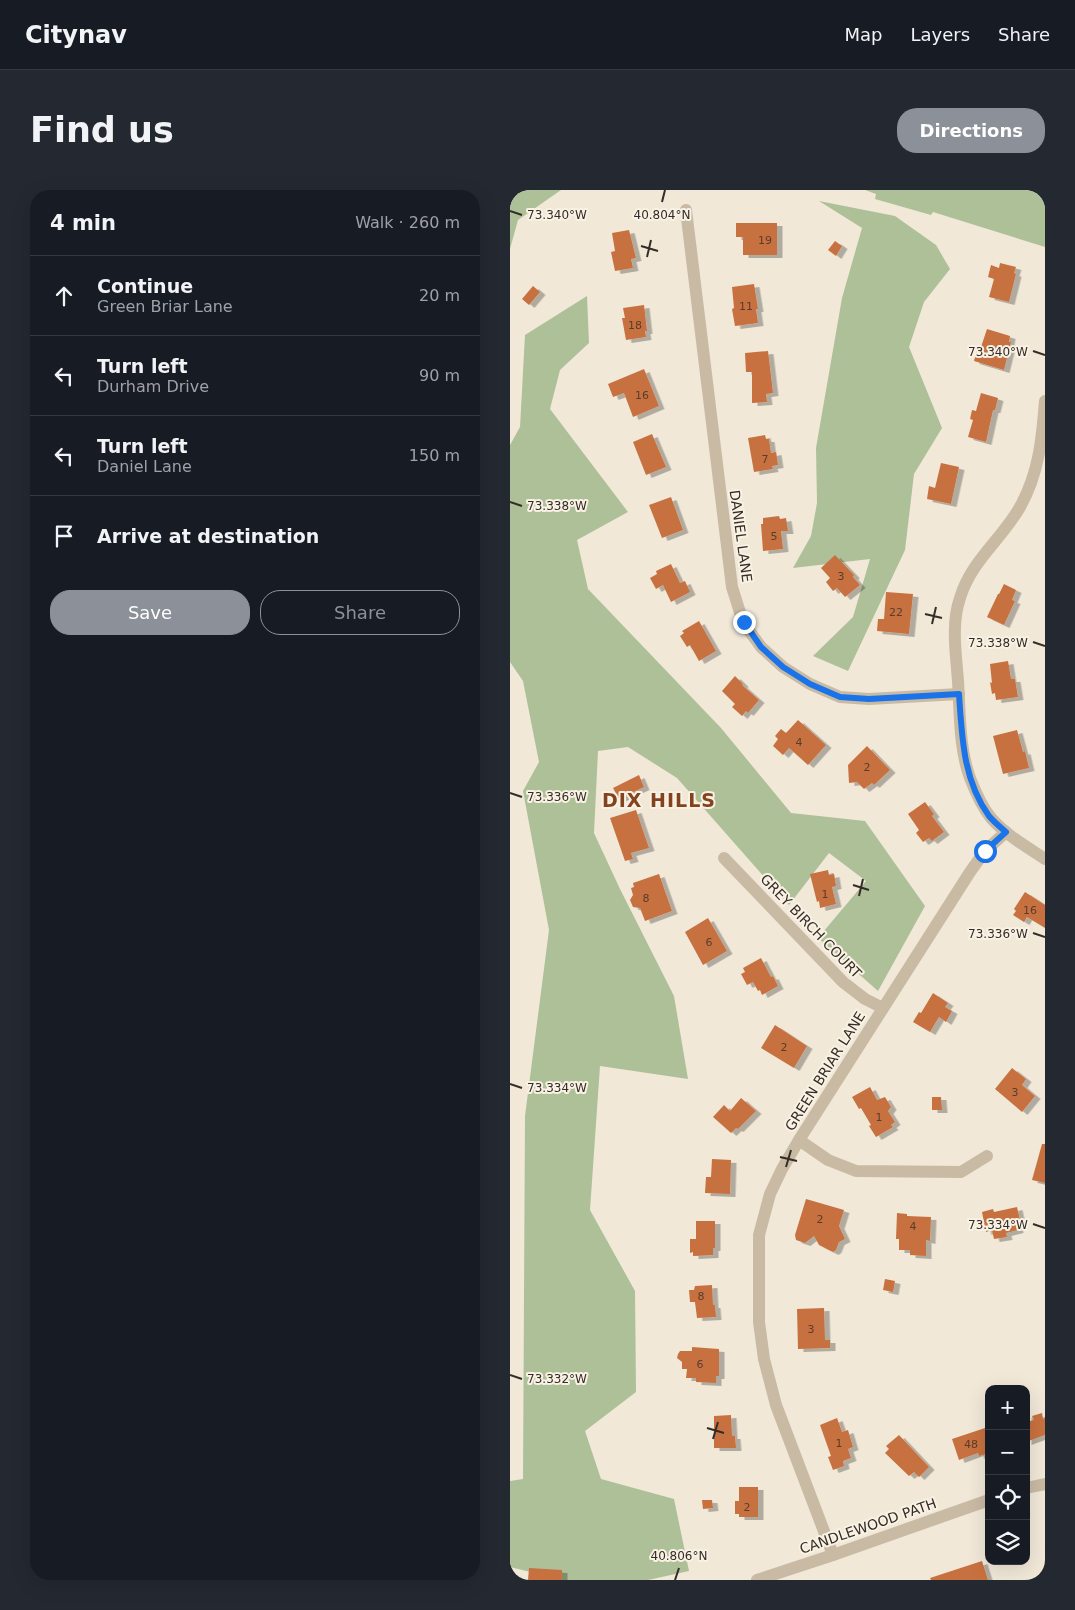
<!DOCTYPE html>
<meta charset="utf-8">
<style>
body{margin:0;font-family:"DejaVu Sans",sans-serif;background:#242831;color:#f1f3f6}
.controls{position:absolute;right:15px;bottom:15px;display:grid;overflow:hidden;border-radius:10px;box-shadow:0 5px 20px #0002}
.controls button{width:45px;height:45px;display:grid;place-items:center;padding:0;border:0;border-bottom:1px solid #363941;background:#171b24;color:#f1f3f6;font:25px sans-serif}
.stop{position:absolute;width:15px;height:15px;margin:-11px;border:4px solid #1a73e8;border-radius:50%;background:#fff}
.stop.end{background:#1a73e8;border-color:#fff;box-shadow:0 1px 5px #0008}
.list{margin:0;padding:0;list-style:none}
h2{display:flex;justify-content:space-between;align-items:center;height:65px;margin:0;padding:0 20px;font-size:21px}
h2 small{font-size:16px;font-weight:400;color:#9ea1a6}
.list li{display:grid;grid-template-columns:32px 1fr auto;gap:15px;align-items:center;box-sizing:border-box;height:80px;padding:0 20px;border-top:1px solid #363941}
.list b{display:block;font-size:19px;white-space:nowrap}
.list p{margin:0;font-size:16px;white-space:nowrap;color:#9ea1a6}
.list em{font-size:16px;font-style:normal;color:#9ea1a6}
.actions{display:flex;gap:10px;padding:15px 20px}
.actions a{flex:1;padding:11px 0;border:1px solid #8c9099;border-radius:20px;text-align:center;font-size:18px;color:#8c9099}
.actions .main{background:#8c9099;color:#fff}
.icon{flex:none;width:28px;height:28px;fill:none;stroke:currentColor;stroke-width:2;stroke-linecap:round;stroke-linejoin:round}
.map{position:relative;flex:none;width:535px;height:1390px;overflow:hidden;border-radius:20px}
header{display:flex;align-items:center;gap:30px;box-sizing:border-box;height:70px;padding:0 25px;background:#171b24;border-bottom:1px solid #363941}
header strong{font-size:24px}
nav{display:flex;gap:28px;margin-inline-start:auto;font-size:18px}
.intro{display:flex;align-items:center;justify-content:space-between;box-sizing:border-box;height:120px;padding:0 30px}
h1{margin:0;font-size:35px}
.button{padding:12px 22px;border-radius:20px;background:#8c9099;color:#fff;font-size:18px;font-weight:700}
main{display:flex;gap:30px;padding:0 30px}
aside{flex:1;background:#171b24;border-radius:20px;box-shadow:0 5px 20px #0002}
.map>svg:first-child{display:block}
.green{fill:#aec098}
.building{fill:#c8713f;filter:url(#shadow)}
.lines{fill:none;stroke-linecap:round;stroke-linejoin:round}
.minor{stroke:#c9baa4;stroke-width:12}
.route{stroke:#1a73e8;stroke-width:6}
.ticks{fill:none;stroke:#342c26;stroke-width:2}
.labels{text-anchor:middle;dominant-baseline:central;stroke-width:4;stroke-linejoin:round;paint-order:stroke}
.number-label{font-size:11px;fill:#593d2c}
.street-label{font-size:14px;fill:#342c26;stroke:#f9f2e4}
.district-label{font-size:19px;font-weight:bold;letter-spacing:1px;fill:#84431e;stroke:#f9f2e4}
.ticks-label{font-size:12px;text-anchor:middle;fill:#342c26;stroke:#f9f2e4;stroke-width:4;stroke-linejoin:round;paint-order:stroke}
</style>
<header>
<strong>Citynav</strong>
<nav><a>Map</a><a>Layers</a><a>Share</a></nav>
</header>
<div class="intro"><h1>Find us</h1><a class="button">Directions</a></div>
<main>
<aside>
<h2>4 min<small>Walk · 260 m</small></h2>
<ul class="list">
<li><svg class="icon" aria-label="ahead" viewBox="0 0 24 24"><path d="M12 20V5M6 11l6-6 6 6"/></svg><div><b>Continue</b><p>Green Briar Lane</p></div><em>20 m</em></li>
<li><svg class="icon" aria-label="left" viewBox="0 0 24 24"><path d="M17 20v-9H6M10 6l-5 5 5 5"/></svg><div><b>Turn left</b><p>Durham Drive</p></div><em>90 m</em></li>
<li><svg class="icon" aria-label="left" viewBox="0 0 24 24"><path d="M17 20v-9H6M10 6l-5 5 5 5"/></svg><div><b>Turn left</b><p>Daniel Lane</p></div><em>150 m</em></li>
<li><svg class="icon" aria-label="arrive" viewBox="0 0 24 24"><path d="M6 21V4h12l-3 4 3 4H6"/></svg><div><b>Arrive at destination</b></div></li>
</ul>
<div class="actions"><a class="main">Save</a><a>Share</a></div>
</aside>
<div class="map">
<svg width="535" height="1390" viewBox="0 0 535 1390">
<defs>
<filter id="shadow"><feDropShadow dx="5.5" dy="3" stdDeviation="0" flood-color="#0004"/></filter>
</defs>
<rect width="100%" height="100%" fill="#f1e8d8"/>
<g class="green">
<polygon points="0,0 51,0 8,30 0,59"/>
<polygon points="355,0 535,0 535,57 423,22 421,25 365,9 366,4"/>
<polygon points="309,11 385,26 426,55 440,79 414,112 399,157 432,238 404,284 395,360 338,481 303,466 343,427 360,369 283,378 301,346 307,313 306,258 332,108 352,38"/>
<polygon points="77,106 79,153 50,180 40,219 118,322 67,350 78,399 211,538 281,623 355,631 415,716 368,801 308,748 356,691 319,663 279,715 167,588 118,557 88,561 84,643 110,699 164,806 178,889 90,876 80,1020 125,1101 126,1202 75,1241 91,1289 164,1309 179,1381 138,1390 53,1390 0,1377 0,1291 13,1289 15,926 39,740 13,601 29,572 13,491 0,472 0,255 10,237 15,145"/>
</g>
<g class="building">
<polygon points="226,33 267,33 267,65 233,65 233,47 226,47"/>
<polygon points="119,40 126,68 121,69 123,78 105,81 101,62 105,61 102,43"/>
<polygon points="325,51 332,56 326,66 318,60"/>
<polygon points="490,73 506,77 504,83 506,84 499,112 479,107 484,89 478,87 481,75 489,78"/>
<polygon points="244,94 248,119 246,119 248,133 225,136 222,119 224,118 222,97"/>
<polygon points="23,96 30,102 19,115 12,109"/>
<polygon points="134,115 137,141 135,141 136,147 116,150 112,128 115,128 113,118"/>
<polygon points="477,139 500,146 499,152 501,152 494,180 464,171 468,156 471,157"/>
<polygon points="258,161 263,203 256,204 257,212 242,213 242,182 236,182 235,163"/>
<polygon points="134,179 149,216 123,227 114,203 103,207 98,194"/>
<polygon points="471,203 488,208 485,220 483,220 476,252 458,247 463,230 460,229 462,220 466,221"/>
<polygon points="142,244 156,277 136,285 123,252"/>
<polygon points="255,245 256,249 259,249 261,263 266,262 268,275 262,276 263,279 244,282 238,248"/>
<polygon points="431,273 449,277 441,314 417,309 419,296 425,298"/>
<polygon points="161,307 173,340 152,348 139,315"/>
<polygon points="269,326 270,329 276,328 278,341 271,341 273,359 253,361 251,334 253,334 253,328"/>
<polygon points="325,365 344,385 343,387 350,395 335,407 327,398 323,401 316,392 320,388 311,378"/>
<polygon points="161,374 170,393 175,391 180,402 161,412 153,395 146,399 140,388 147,384 146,381"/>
<polygon points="494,394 506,400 502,410 505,411 494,435 477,427 488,404 489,404"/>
<polygon points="376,402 403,404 399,444 367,441 368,429 374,429"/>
<polygon points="189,431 206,461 189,471 180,455 177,457 170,446 174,443 172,441"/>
<polygon points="498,471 501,489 505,489 508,507 486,510 485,503 482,504 480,492 482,493 480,474"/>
<polygon points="225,486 233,494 232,495 249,510 238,523 236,521 232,526 222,517 225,514 212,501"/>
<polygon points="288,530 316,555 298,575 279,558 273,565 263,556 268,549 265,546 271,539 276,543"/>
<polygon points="507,540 513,562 515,561 519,578 493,584 483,546"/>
<polygon points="357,556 380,580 364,595 362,593 354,599 347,592 339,593 338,575"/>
<polygon points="129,585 134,597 109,609 103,598"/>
<polygon points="415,612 424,624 422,626 434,642 422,651 419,648 413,652 406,643 409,640 398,624"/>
<polygon points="126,620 139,658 121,663 123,669 115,671 100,628"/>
<polygon points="318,680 319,685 324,684 326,696 322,697 326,714 310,718 309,711 307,712 300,684"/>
<polygon points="149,684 162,721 135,731 130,718 123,717 120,710 123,705 121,698 124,697 123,693"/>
<polygon points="515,702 535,715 535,738 517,727 514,732 503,725 506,721 504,719"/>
<polygon points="198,728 217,761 193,775 175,742"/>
<polygon points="251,768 261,787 263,786 268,796 252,805 250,800 248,801 243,792 237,795 231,784 235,782 233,778"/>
<polygon points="423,803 438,813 435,817 442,821 436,832 429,827 420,842 403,832 409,822 411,823"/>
<polygon points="265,835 297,856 284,878 251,858"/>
<polygon points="502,878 516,889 512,895 525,906 512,922 485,899"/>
<polygon points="360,897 367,910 375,907 381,917 378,921 385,932 381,935 383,937 366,947 359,936 361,935 351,918 349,919 342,907"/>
<polygon points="422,907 431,907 432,920 422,920"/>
<polygon points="231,908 246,921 228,939 226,938 221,943 203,927 214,915 220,921"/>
<polygon points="532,954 535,954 535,993 522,990"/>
<polygon points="202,969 221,970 220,1004 195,1003 196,987 201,987"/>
<polygon points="296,1009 334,1020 329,1036 335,1049 329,1052 326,1060 323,1062 309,1055 304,1046 295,1053 286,1050 285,1045"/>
<polygon points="507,1017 511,1035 507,1035 508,1040 496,1043 497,1047 484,1049 482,1040 476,1042 472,1022 483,1019 484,1022"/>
<polygon points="387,1023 397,1024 397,1026 421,1027 420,1051 416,1050 416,1066 400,1065 400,1060 389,1060 389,1049 386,1049"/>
<polygon points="186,1031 205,1031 205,1058 203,1058 203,1065 183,1066 183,1062 180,1063 180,1049 186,1049"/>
<polygon points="375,1089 385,1091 383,1102 373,1100"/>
<polygon points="202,1095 203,1115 205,1115 206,1127 187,1128 185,1112 180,1112 179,1100 184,1100 185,1096"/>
<polygon points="314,1118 315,1150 320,1150 320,1158 288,1159 287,1119"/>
<polygon points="182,1157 209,1159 209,1186 206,1186 206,1193 186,1192 186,1188 176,1188 177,1179 172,1179 172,1172 167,1168 168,1164 170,1161 182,1161"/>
<polygon points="532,1223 533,1229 535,1228 535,1245 516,1252 516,1225 518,1224 520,1231 524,1230 522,1226"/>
<polygon points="221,1225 222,1246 225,1246 226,1258 204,1258 204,1226"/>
<polygon points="327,1228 332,1242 338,1240 343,1257 338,1259 341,1268 333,1271 334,1276 323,1280 318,1267 321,1266 310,1235"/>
<polygon points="475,1238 479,1247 479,1259 476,1260 476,1264 469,1266 468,1263 449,1270 442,1249"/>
<polygon points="389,1245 419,1277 409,1287 404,1282 399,1286 375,1263 379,1259 376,1256"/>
<polygon points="229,1297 248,1297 248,1327 229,1327 229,1324 225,1324 225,1311 229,1311"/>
<polygon points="192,1310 202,1310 203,1318 193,1319"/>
<polygon points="472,1371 478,1390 421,1390 420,1388"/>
<polygon points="19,1378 52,1380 52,1390 18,1390"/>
</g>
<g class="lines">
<g class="minor">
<polyline points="176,20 222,397 233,432 251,457 273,477 300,494 330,507 359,509 449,504"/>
<path d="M535 211C532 249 529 283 510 317 492 349 461 371 450 408 441 434 446 464 448 491 450 522 449 558 460 588 465 601 472 617 481 628 496 645 517 657 535 669"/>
<polyline points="214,668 333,792 355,809 373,818"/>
<polyline points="289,950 318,970 346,981 451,982 477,966"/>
<polyline points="516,1298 535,1294"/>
<polyline points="323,1365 266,1215 254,1169 249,1132 249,1045 260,1004 272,979 289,950 460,682 475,661 496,642"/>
<polyline points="247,1390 323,1365 479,1310"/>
</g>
</g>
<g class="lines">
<path class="route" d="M234 432 251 457 273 477 300 494 330 507 359 509 449 504C452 547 453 590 479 626 484 632 490 637 496 642L475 661"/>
</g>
<path class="ticks" d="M152 12 155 0M0 21 12 25M131 56 148 61M137 67 141 50M523 161 535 165M0 312 12 316M415 424 432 428M422 434 426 417M523 452 535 456M0 603 12 607M343 695 359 700M349 706 353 689M523 743 535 747M0 894 12 898M270 967 287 971M276 977 281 960M523 1034 535 1038M0 1185 12 1189M197 1238 214 1243M203 1249 208 1232M165 1390 169 1378"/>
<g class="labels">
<g class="number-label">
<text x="255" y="50">19</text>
<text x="236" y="116">11</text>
<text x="125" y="135">18</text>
<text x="132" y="205">16</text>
<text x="255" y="269">7</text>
<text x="264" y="346">5</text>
<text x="331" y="386">3</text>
<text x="386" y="422">22</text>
<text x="289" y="552">4</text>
<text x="357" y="577">2</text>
<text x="315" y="704">1</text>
<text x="136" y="708">8</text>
<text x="520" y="720">16</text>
<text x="199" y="752">6</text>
<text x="274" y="857">2</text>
<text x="505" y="902">3</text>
<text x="369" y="927">1</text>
<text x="310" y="1029">2</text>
<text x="403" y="1036">4</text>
<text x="191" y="1106">8</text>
<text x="301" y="1139">3</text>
<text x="190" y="1174">6</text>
<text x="329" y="1253">1</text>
<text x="461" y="1254">48</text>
<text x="237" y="1317">2</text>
</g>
<g class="street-label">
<text transform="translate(231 346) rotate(82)">DANIEL LANE</text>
<text transform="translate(301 736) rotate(46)">GREY BIRCH COURT</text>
<text transform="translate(315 881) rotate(-58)">GREEN BRIAR LANE</text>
<text transform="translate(358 1336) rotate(-19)">CANDLEWOOD PATH</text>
</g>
<g class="district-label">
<text x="149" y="610">DIX HILLS</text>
</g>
</g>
<g class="ticks-label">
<text x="47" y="29">73.340°W</text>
<text x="152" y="29">40.804°N</text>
<text x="488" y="166">73.340°W</text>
<text x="47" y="320">73.338°W</text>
<text x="488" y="457">73.338°W</text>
<text x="47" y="611">73.336°W</text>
<text x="488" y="748">73.336°W</text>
<text x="47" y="902">73.334°W</text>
<text x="488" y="1039">73.334°W</text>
<text x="47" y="1193">73.332°W</text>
<text x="169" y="1370">40.806°N</text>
</g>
</svg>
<div class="controls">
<button>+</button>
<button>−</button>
<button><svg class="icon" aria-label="locate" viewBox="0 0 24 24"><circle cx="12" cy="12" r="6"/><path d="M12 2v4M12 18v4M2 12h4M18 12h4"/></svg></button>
<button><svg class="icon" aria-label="layers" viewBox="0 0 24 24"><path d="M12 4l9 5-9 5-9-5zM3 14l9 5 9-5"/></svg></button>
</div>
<div class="stop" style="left:475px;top:661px"></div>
<div class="stop end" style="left:234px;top:432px"></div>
</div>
</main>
